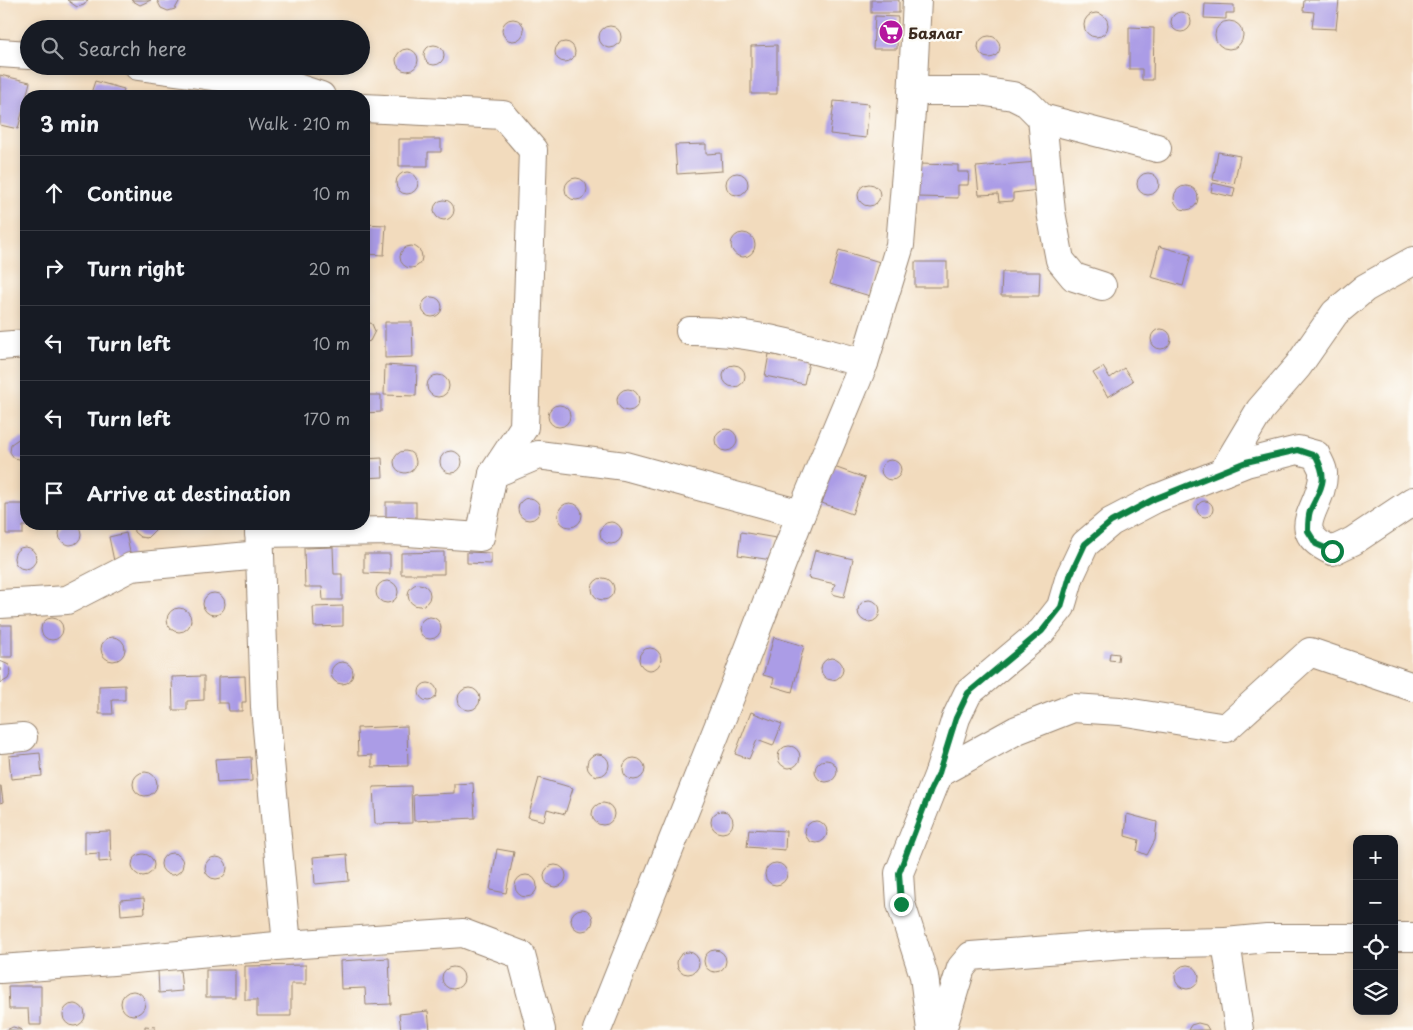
<!DOCTYPE html>
<meta charset="utf-8">
<style>
body{margin:0;font-family:"Playpen Sans",sans-serif;background:#242831;color:#f1f3f6}
.controls{position:absolute;right:15px;bottom:15px;display:grid;overflow:hidden;border-radius:10px;box-shadow:0 2px 8px #0003}
.controls button{width:45px;height:45px;display:grid;place-items:center;padding:0;border:0;border-bottom:1px solid #363941;background:#171b24;color:#f1f3f6;font:25px sans-serif}
.stop{position:absolute;width:15px;height:15px;margin:-11px;border:4px solid #0b8043;border-radius:50%;background:#fff}
.stop.end{background:#0b8043;border-color:#fff;box-shadow:0 1px 5px #0008}
.list{margin:0;padding:0;list-style:none}
h2{display:flex;justify-content:space-between;align-items:center;height:65px;margin:0;padding:0 20px;font-size:21px}
h2 small{font-size:16px;font-weight:400;color:#9ea1a6}
.list li{display:grid;grid-template-columns:32px 1fr auto;gap:15px;align-items:center;box-sizing:border-box;height:75px;padding:0 20px;border-top:1px solid #363941}
.list b{display:block;font-size:19px;white-space:nowrap}
.list em{font-size:16px;font-style:normal;color:#9ea1a6}
.icon{flex:none;width:28px;height:28px;fill:none;stroke:currentColor;stroke-width:2;stroke-linecap:round;stroke-linejoin:round}
.map{position:relative;flex:none;width:1413px;height:1030px;overflow:hidden}
.search{position:absolute;background:#171b24;box-shadow:0 2px 8px #0003;left:20px;top:20px;width:350px;height:55px;display:flex;align-items:center;gap:12px;box-sizing:border-box;padding:0 18px;border-radius:28px;color:#9ea1a6;font-size:19px}
.panel{position:absolute;background:#171b24;box-shadow:0 2px 8px #0003;left:20px;top:90px;width:350px;height:440px;border-radius:20px}
.map>svg:first-child{display:block}
.building{fill:#ab9ce6}
.lines{fill:none;stroke-linecap:round;stroke-linejoin:round}
.minor-casing{stroke:#96826e;stroke-width:30}
.minor{stroke:#fff;stroke-width:28}
.route{stroke:#0b8043;stroke-width:6}
.labels{text-anchor:middle;dominant-baseline:central;stroke-width:5;stroke-linejoin:round;paint-order:stroke}
.poi-label{font-size:15px;font-weight:bold;fill:#3b2a1e;stroke:#fdfcf7;text-anchor:start}
</style>
<div class="map">
<svg width="1413" height="1030" viewBox="0 0 1413 1030">
<rect width="100%" height="100%" fill="#fdfcf7"/>
<filter id="ink" filterUnits="userSpaceOnUse"><feTurbulence type="fractalNoise" baseFrequency=".02" numOctaves="2"/><feDisplacementMap in="SourceGraphic" scale="10" xChannelSelector="R" yChannelSelector="G"/><feConvolveMatrix kernelMatrix="1 2 1 2 8 2 1 2 1" color-interpolation-filters="sRGB"/></filter>
<filter id="wash" filterUnits="userSpaceOnUse"><feTurbulence type="fractalNoise" baseFrequency=".0096" numOctaves="4" result="noise"/><feDisplacementMap in="SourceGraphic" scale="20" xChannelSelector="R" yChannelSelector="G"/><feGaussianBlur stdDeviation="1.12" result="paint"/><feColorMatrix in="noise" values="0 0 0 0 0 0 0 0 0 0 0 0 0 0 0 0 0 1.4 0 .05"/><feComposite in="paint" operator="in"/></filter>
<g filter="url(#wash)">
<rect width="100%" height="100%" fill="#f2dbbd"/>
<g id="blocks">
<g class="building">
<polygon points="67,0 88,0 84,5 77,7"/>
<polygon points="131,0 151,0 140,5"/>
<polygon points="157,0 180,0 175,9 168,11 161,8"/>
<rect x="871" y="0" width="28" height="13"/>
<polygon points="1304,0 1339,0 1336,29 1312,28 1314,12 1303,11"/>
<polygon points="1205,4 1234,5 1234,13 1226,13 1226,19 1204,18"/>
<circle cx="1181" cy="22" r="10"/>
<circle cx="1096" cy="25" r="12"/>
<polygon points="875,16 898,17 897,49 873,49"/>
<circle cx="513" cy="30" r="11"/>
<circle cx="1229" cy="35" r="14"/>
<circle cx="610" cy="37" r="11"/>
<polygon points="1129,27 1154,28 1153,80 1142,80 1142,69 1129,69"/>
<circle cx="989" cy="47" r="11"/>
<circle cx="565" cy="52" r="10"/>
<polygon points="777,45 777,94 751,94 751,46"/>
<circle cx="434" cy="55" r="10"/>
<circle cx="407" cy="60" r="11"/>
<polygon points="332,66 346,66 345,73 331,70"/>
<polygon points="0,75 30,82 18,129 0,125"/>
<polygon points="95,81 124,89 122,96 90,96"/>
<polygon points="834,101 869,104 866,138 830,134"/>
<polygon points="399,139 441,139 441,152 428,152 428,166 399,166"/>
<polygon points="706,144 706,154 721,153 722,171 677,174 675,145"/>
<polygon points="1218,152 1240,156 1234,184 1213,180"/>
<polygon points="1037,162 1039,190 1013,193 1013,201 999,202 998,194 979,195 976,167"/>
<polygon points="918,164 958,165 958,172 969,172 968,185 958,185 958,198 917,197"/>
<circle cx="407" cy="183" r="11"/>
<circle cx="737" cy="184" r="11"/>
<circle cx="1148" cy="184" r="11"/>
<circle cx="576" cy="189" r="11"/>
<polygon points="1213,183 1235,188 1233,197 1211,192"/>
<circle cx="869" cy="195" r="11"/>
<circle cx="1186" cy="198" r="12"/>
<circle cx="444" cy="210" r="10"/>
<polygon points="364,224 386,225 384,255 364,254"/>
<circle cx="743" cy="245" r="12"/>
<circle cx="411" cy="257" r="11"/>
<polygon points="1159,246 1191,255 1183,286 1151,277"/>
<polygon points="839,250 880,262 870,296 830,284"/>
<rect x="915" y="262" width="32" height="25"/>
<polygon points="1002,272 1040,272 1039,296 1001,296"/>
<circle cx="432" cy="307" r="10"/>
<polygon points="364,320 372,324 375,331 370,341 364,343"/>
<polygon points="385,322 412,322 413,357 385,358"/>
<circle cx="1161" cy="339" r="10"/>
<polygon points="769,354 809,362 804,384 765,376"/>
<circle cx="734" cy="376" r="11"/>
<polygon points="385,365 417,367 416,396 384,395"/>
<polygon points="1103,367 1110,378 1124,368 1133,381 1108,397 1093,373"/>
<circle cx="438" cy="386" r="11"/>
<circle cx="628" cy="400" r="11"/>
<polygon points="364,395 381,395 381,412 364,413"/>
<circle cx="559" cy="416" r="11"/>
<circle cx="726" cy="440" r="11"/>
<polygon points="20,438 26,439 26,460 24,460 14,458 10,452 11,444"/>
<circle cx="405" cy="462" r="11"/>
<circle cx="451" cy="462" r="11"/>
<polygon points="382,458 383,477 364,478 364,459"/>
<circle cx="891" cy="470" r="10"/>
<polygon points="834,467 865,478 852,514 822,503"/>
<circle cx="529" cy="509" r="11"/>
<circle cx="1205" cy="509" r="8"/>
<rect x="386" y="502" width="30" height="17"/>
<circle cx="570" cy="515" r="12"/>
<polygon points="6,504 26,504 26,524 51,524 51,526 23,526 23,534 6,534"/>
<circle cx="611" cy="533" r="11"/>
<circle cx="70" cy="534" r="11"/>
<polygon points="133,524 155,524 155,530 147,538 140,537 134,532"/>
<polygon points="741,532 776,538 772,560 738,555"/>
<polygon points="126,533 131,557 114,561 109,537"/>
<circle cx="25" cy="558" r="11"/>
<polygon points="333,547 334,574 342,574 342,600 323,600 322,587 305,587 304,548"/>
<polygon points="815,550 853,559 844,597 832,594 835,584 808,578"/>
<polygon points="444,552 444,574 401,574 401,553"/>
<polygon points="467,552 491,553 491,564 467,563"/>
<polygon points="364,554 390,554 390,574 364,573"/>
<circle cx="603" cy="589" r="11"/>
<circle cx="387" cy="592" r="11"/>
<circle cx="419" cy="595" r="11"/>
<circle cx="214" cy="604" r="11"/>
<circle cx="869" cy="611" r="11"/>
<polygon points="343,606 343,626 314,627 313,607"/>
<circle cx="179" cy="620" r="12"/>
<circle cx="430" cy="628" r="11"/>
<circle cx="52" cy="629" r="11"/>
<rect x="0" y="625" width="12" height="32"/>
<polygon points="774,637 804,646 792,692 772,686 774,678 763,675"/>
<circle cx="113" cy="649" r="12"/>
<circle cx="650" cy="659" r="11"/>
<polygon points="1110,653 1119,654 1118,661 1109,660"/>
<circle cx="832" cy="669" r="11"/>
<polygon points="0,661 9,665 11,672 8,679 1,683"/>
<circle cx="342" cy="673" r="11"/>
<polygon points="204,676 204,700 187,701 187,710 173,710 172,677"/>
<polygon points="245,676 246,702 242,702 242,711 229,711 228,703 218,703 218,677"/>
<circle cx="428" cy="692" r="9"/>
<polygon points="125,685 125,700 112,700 113,714 99,714 99,686"/>
<circle cx="469" cy="699" r="11"/>
<polygon points="751,712 782,724 773,746 757,740 749,759 735,754"/>
<polygon points="407,726 408,766 372,767 372,755 358,756 357,728"/>
<circle cx="789" cy="757" r="11"/>
<polygon points="40,753 42,776 11,779 9,756"/>
<circle cx="598" cy="765" r="11"/>
<polygon points="251,757 252,781 217,783 215,759"/>
<circle cx="634" cy="769" r="11"/>
<circle cx="826" cy="771" r="11"/>
<circle cx="145" cy="784" r="12"/>
<polygon points="539,778 573,788 565,814 547,809 544,821 528,817"/>
<polygon points="473,783 475,818 414,821 413,795 454,793 454,784"/>
<polygon points="0,786 1,786 3,802 0,803"/>
<polygon points="411,786 412,823 375,824 373,787"/>
<circle cx="603" cy="814" r="11"/>
<circle cx="722" cy="822" r="11"/>
<polygon points="1127,814 1157,822 1155,840 1147,855 1137,851 1139,840 1125,836"/>
<circle cx="816" cy="832" r="11"/>
<polygon points="749,829 786,831 785,850 747,847"/>
<polygon points="110,831 111,861 99,862 99,853 85,854 85,832"/>
<polygon points="497,849 514,852 506,893 490,890"/>
<circle cx="172" cy="864" r="11"/>
<circle cx="143" cy="865" r="11"/>
<polygon points="347,854 349,881 315,884 313,857"/>
<circle cx="216" cy="868" r="11"/>
<circle cx="776" cy="874" r="11"/>
<circle cx="555" cy="876" r="11"/>
<circle cx="526" cy="886" r="11"/>
<polygon points="144,898 145,913 121,915 120,900"/>
<circle cx="582" cy="920" r="11"/>
<circle cx="715" cy="961" r="11"/>
<circle cx="688" cy="963" r="11"/>
<polygon points="389,958 391,1004 366,1005 365,988 341,989 340,961"/>
<circle cx="1187" cy="977" r="12"/>
<polygon points="306,965 306,984 291,984 291,1016 257,1016 257,1000 245,1000 245,966"/>
<circle cx="453" cy="978" r="11"/>
<polygon points="180,969 182,991 159,993 158,970"/>
<rect x="206" y="970" width="29" height="27"/>
<polygon points="8,986 41,986 41,1025 29,1025 28,1009 9,1009"/>
<circle cx="133" cy="1003" r="12"/>
<circle cx="74" cy="1015" r="11"/>
<polygon points="428,1011 430,1030 401,1030 399,1014"/>
<polygon points="1198,1023 1206,1025 1209,1030 1188,1030 1191,1025"/>
<polygon points="145,1026 155,1027 155,1030 145,1030"/>
<polygon points="13,1027 17,1028 22,1030 6,1030"/>
</g>
</g>
</g>
<g filter="url(#ink)">
<use href="#blocks" fill-opacity="0" stroke="#96826e" stroke-width="1"/>
<g class="lines">
<defs>
<g id="minor">
<polyline points="0,53 29,55"/>
<polyline points="138,66 294,87 321,96"/>
<polyline points="912,91 979,91 1013,96 1027,103 1042,118 1157,148"/>
<polyline points="364,108 503,115 533,150 524,427 493,474"/>
<polyline points="1042,118 1051,212 1060,260 1074,277 1102,286"/>
<path d="M690 331C750 330 806 348 864 363"/>
<polyline points="0,346 26,344"/>
<polyline points="1223,472 1260,410 1298,366 1335,313 1365,288 1413,261"/>
<polyline points="259,524 265,707 287,945"/>
<polyline points="259,533 393,531 480,537 493,474 538,455 625,466 801,514"/>
<polyline points="0,604 67,600 131,567 260,555"/>
<polyline points="0,739 23,737"/>
<polyline points="939,773 1017,730 1073,708 1120,711 1226,728 1310,652 1413,687"/>
<polyline points="1394,937 1413,937"/>
<polyline points="0,969 113,961 287,945 463,933 521,955 541,1030"/>
<polyline points="597,1030 735,685 801,514 864,363 900,245 912,99 917,0"/>
<path d="M931 1030 924 976 901 904 899 873 939 773 956 718 968 693 1042 631 1061 607 1070 576 1085 544 1111 522 1155 499 1246 463 1298 450 1316 455C1318 461 1323 467 1323 473 1324 508 1284 529 1332 551L1353 541 1413 501"/>
<polyline points="942,1030 961,968 971,956 1125,944 1226,942"/>
<polyline points="1239,1030 1226,942 1267,938 1357,938"/>
</g>
</defs>
<use href="#minor" class="minor-casing"/>
<use href="#minor" class="minor"/>
</g>
</g>
<g class="lines" filter="url(#ink)">
<path class="route" d="M901 904 899 873 931 789 939 773 956 718 968 693 1042 631 1061 607 1070 576 1085 544 1111 522 1154 499 1246 462 1298 450 1316 456C1329 482 1321 487 1310 511 1308 517 1308 525 1308 531L1316 544 1332 551"/>
</g>
<defs>
<symbol id="supermarket-disc" viewBox="-11 -11 22 22"><circle r="9.5" fill="#b5179e" stroke="#fdfcf7"/><path d="M-6-5.5h2.5l.6 2H6L4.5 2H-2.5L-4.4-4H-6ZM-1.5 3.2a1.3 1.3 0 1 0 .1 0ZM3 3.2a1.3 1.3 0 1 0 .1 0Z" fill="#fff"/></symbol>
</defs>
<g fill-rule="evenodd">
<use href="#supermarket-disc" x="877" y="18" width="28" height="28"/>
</g>
<g class="labels">
<g class="poi-label">
<text x="908" y="32">Баялаг</text>
</g>
</g>
</svg>
<div class="controls">
<button>+</button>
<button>−</button>
<button><svg class="icon" aria-label="locate" viewBox="0 0 24 24"><circle cx="12" cy="12" r="6"/><path d="M12 2v4M12 18v4M2 12h4M18 12h4"/></svg></button>
<button><svg class="icon" aria-label="layers" viewBox="0 0 24 24"><path d="M12 4l9 5-9 5-9-5zM3 14l9 5 9-5"/></svg></button>
</div>
<div class="stop" style="left:1332px;top:551px"></div>
<div class="stop end" style="left:901px;top:904px"></div>
<div class="search"><svg class="icon" aria-label="search" viewBox="0 0 24 24"><circle cx="10" cy="10" r="6"/><path d="M15 15l6 6"/></svg>Search here</div>
<section class="panel">
<h2>3 min<small>Walk · 210 m</small></h2>
<ul class="list">
<li><svg class="icon" aria-label="ahead" viewBox="0 0 24 24"><path d="M12 20V5M6 11l6-6 6 6"/></svg><div><b>Continue</b></div><em>10 m</em></li>
<li><svg class="icon" aria-label="right" viewBox="0 0 24 24"><path d="M7 20v-9h11M14 6l5 5-5 5"/></svg><div><b>Turn right</b></div><em>20 m</em></li>
<li><svg class="icon" aria-label="left" viewBox="0 0 24 24"><path d="M17 20v-9H6M10 6l-5 5 5 5"/></svg><div><b>Turn left</b></div><em>10 m</em></li>
<li><svg class="icon" aria-label="left" viewBox="0 0 24 24"><path d="M17 20v-9H6M10 6l-5 5 5 5"/></svg><div><b>Turn left</b></div><em>170 m</em></li>
<li><svg class="icon" aria-label="arrive" viewBox="0 0 24 24"><path d="M6 21V4h12l-3 4 3 4H6"/></svg><div><b>Arrive at destination</b></div></li>
</ul>
</section>
</div>
